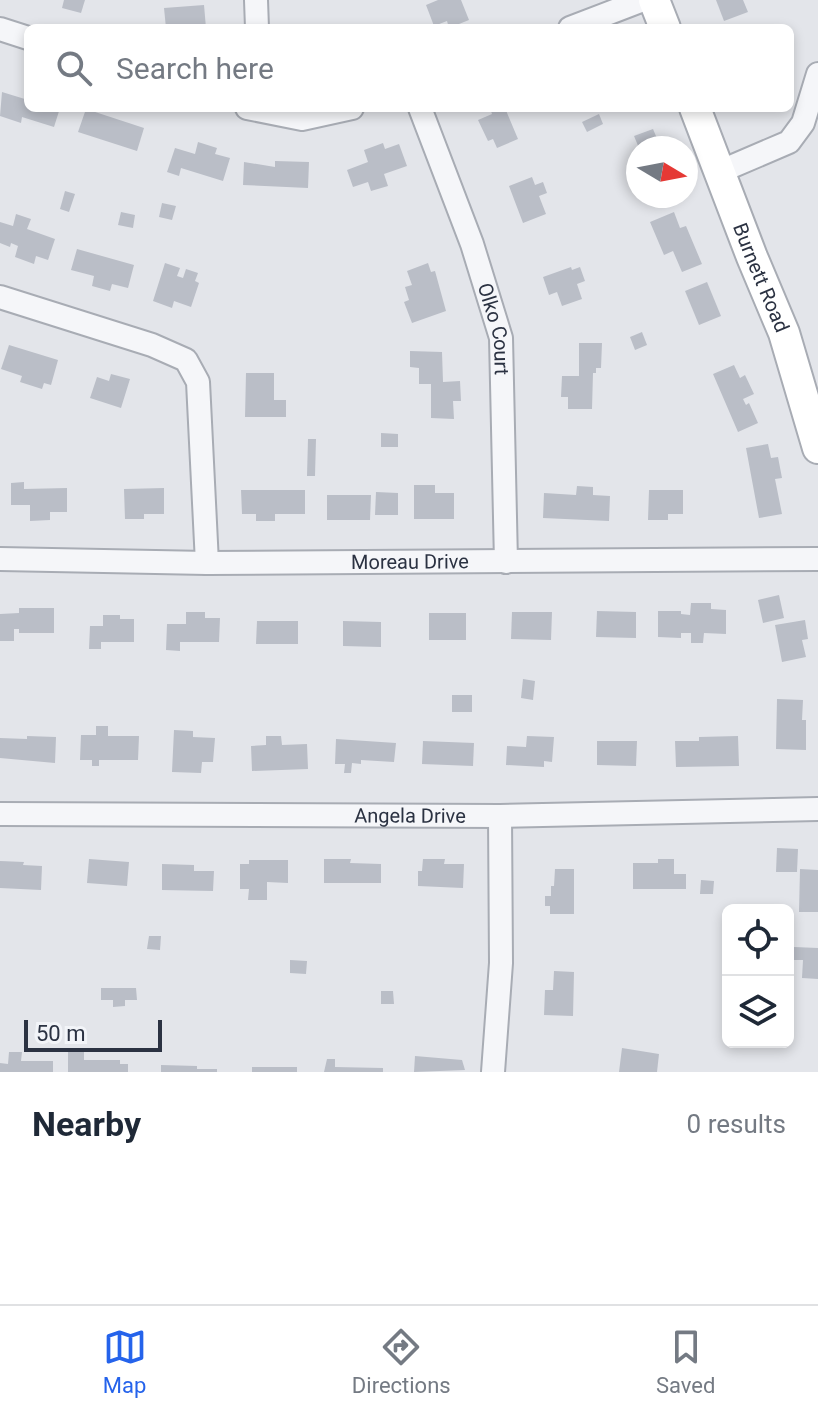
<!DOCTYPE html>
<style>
body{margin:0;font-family:Roboto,sans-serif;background:#f6f6f7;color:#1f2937}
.controls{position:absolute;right:24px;bottom:24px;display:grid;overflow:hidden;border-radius:12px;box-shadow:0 4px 12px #0003}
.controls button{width:72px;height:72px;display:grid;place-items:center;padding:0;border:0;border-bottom:2px solid #e0e1e3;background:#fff;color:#1f2937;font:40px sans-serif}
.compass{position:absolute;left:626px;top:136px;width:72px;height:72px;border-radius:50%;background:#fff;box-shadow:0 4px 12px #0003;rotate:100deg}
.scale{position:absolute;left:24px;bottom:20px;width:138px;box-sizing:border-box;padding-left:8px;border:4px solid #2b3242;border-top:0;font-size:22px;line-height:28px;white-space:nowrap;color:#2b3242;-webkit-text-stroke:6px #f2f4f8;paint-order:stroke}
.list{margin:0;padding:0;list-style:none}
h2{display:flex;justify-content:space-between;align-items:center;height:104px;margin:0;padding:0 32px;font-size:34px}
h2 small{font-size:26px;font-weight:400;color:#747a83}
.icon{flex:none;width:44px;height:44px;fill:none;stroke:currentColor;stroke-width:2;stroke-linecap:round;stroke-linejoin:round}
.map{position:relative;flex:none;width:818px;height:1072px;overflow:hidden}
.search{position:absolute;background:#fff;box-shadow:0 4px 12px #0003;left:24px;right:24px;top:24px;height:88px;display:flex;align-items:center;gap:20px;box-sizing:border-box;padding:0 28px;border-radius:12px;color:#747a83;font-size:30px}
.sheet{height:232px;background:#fff}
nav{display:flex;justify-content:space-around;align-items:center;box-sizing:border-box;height:112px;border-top:2px solid #e0e1e3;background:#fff;font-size:22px;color:#747a83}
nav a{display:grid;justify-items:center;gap:4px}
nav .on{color:#2563eb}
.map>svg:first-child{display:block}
.building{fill:#babec7}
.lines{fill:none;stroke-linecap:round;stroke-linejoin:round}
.street-casing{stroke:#a8acb4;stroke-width:26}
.secondary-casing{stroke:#a8acb4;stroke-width:34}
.street{stroke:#f5f6f9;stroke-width:22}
.secondary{stroke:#fff;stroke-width:30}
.labels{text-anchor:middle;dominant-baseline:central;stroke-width:7;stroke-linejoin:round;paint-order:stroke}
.street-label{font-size:20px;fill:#2b3242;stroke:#f2f4f8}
</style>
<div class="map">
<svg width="818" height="1072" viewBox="0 0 818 1072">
<rect width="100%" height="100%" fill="#e3e5ea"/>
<g class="building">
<polygon points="64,0 85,0 81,13 62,8"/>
<polygon points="438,0 461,0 469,20 449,28 447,21 434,26 426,5"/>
<polygon points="716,0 743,0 748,12 724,21"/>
<polygon points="204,5 206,28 166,28 164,8"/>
<polygon points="2,92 28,100 28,108 60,108 54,127 22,117 21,123 0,116"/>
<polygon points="490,108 505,108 518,139 497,148 493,139 488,141 478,120 492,114"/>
<polygon points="86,109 144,128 137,151 78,132"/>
<polygon points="599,114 603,124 587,132 582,122"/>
<polygon points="653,129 661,148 639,148 634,136"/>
<polygon points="198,142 217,148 215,154 230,158 223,181 181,168 179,176 167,172 175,148 195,154"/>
<polygon points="383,143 385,149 399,144 407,166 384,174 388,186 371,191 368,182 353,187 347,170 368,162 364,150"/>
<polygon points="275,161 309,162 308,188 243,185 244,162 275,167"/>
<polygon points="532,177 535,185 543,182 547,193 539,196 546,214 523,223 509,186"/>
<polygon points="65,191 75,194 69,212 60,209"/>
<polygon points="162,203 176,206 172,220 159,217"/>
<polygon points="121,212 135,215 133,228 118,225"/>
<polygon points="674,212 680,228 686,226 702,264 682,272 673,251 664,255 650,222"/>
<polygon points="16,214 31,219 27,229 55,239 48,260 36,256 34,264 15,257 18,246 11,243 10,247 0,243 0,222 13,226"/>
<polygon points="77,249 134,265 128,288 112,284 110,291 92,286 94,276 71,270"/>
<polygon points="165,263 180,268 177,276 183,278 186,269 198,273 195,281 199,283 191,307 174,301 172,308 153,301"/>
<polygon points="428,263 431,272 435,271 446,311 412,323 404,302 409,300 405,287 412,285 407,271"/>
<polygon points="571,267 572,270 580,267 585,281 577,284 582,299 562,306 557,292 549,295 543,277"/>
<polygon points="707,282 721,316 699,325 685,291"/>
<polygon points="642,332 647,345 635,350 630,337"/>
<polygon points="579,343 602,343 601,368 596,368 596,373 593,373 592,409 568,409 568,397 561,397 562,376 579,376"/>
<polygon points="9,345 58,360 51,385 44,383 42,389 20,382 22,376 1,369"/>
<polygon points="410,351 442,352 443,382 460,381 461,401 453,401 454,419 431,418 431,384 419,384 419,368 410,367"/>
<polygon points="734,365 740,378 745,375 754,394 743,399 746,405 749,403 758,423 738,432 713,374"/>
<polygon points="246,373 274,373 274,400 286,400 286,417 245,417"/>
<polygon points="111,374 130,379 121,408 90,398 97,377 109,381"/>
<polygon points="381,433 398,434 398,447 381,447"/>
<polygon points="308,439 316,439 315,476 307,476"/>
<polygon points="768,444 771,458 778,457 782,478 775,479 782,514 759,518 746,448"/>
<polygon points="24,482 24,489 67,488 67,512 50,512 50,520 30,521 30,505 11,505 11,483"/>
<polygon points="414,485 435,485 435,493 454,493 454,519 414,519"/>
<polygon points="577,486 593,487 593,495 610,496 609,521 543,518 544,493 576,495"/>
<polygon points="164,488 164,514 144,514 144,519 125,519 124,489"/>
<polygon points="241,490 305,490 305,514 275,514 275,521 256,521 256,514 242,514"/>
<polygon points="649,490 683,490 683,514 668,514 668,520 648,520"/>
<polygon points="376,492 398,493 398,515 375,515"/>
<polygon points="327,495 371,495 370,520 327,520"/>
<polygon points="779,595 784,618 763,623 758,600"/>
<polygon points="691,603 711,603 711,609 726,610 726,634 704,633 703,643 691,643 691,633 681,633 681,638 658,637 658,611 681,611 681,614 690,615"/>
<polygon points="19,608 54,608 54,633 19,633 19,629 14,629 14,641 0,641 0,614 19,613"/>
<polygon points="597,611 636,612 636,638 596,637"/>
<polygon points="186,612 205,612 205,618 220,618 219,642 180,642 180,651 166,650 167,624 186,624"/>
<polygon points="512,612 552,612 551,640 511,639"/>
<rect x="429" y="613" width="37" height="27"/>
<polygon points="103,615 120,615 120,619 134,619 134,642 101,642 101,649 89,649 90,626 103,626"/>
<polygon points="805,620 808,639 802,640 806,657 782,662 775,625"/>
<polygon points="257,621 298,621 298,644 256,644"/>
<polygon points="343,621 381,622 381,647 343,646"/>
<polygon points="523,679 535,681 533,700 521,698"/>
<rect x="452" y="695" width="20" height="17"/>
<polygon points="777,699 803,700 802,720 806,720 806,750 776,749"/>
<polygon points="96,726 108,726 108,736 139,736 138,760 99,760 99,766 92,766 92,760 80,760 81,735 96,735"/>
<polygon points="174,730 193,731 193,737 215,738 213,762 202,762 201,773 172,772"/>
<polygon points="27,736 56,737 55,763 0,758 0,738 27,739"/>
<polygon points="266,736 281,736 282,745 307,744 308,769 252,771 251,746 266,745"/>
<polygon points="527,736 554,737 552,762 544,761 544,767 506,765 507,746 526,747"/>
<polygon points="738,736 739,766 676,767 675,741 699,741 699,737"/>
<polygon points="336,739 396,743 394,762 361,760 361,764 352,763 351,773 344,773 345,764 335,764"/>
<polygon points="423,741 474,743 473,766 422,764"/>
<polygon points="597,741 637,741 636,766 597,765"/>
<polygon points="777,848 798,849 797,872 776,872"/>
<polygon points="89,859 129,862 127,886 87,883"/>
<polygon points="324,859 351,859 350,863 381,864 381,883 324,883"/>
<polygon points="423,859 445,859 444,864 464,864 463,888 418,886 418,871 422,871"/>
<polygon points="658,859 674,859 674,874 686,874 686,889 633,889 633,863 658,863"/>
<polygon points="249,860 288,860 288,883 267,882 267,900 248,900 249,889 240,889 240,864 249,864"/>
<polygon points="0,861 24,862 23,865 42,866 41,890 0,888"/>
<polygon points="162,864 194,865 194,871 214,871 213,891 162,890"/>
<polygon points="555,869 574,869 574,914 550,914 550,906 545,906 545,896 551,896 551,886 554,886"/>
<polygon points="800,869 818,870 818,912 799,912"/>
<polygon points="701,880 714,881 713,894 700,894"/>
<polygon points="149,936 161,936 160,950 147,949"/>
<polygon points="794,947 818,948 818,979 802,978 803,960 793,960"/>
<polygon points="290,960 307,961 306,974 290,973"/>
<polygon points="554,971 574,972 573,1016 544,1015 545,990 553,990"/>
<polygon points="101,988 136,988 137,1000 125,1000 125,1006 113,1007 113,1000 101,1000"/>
<polygon points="381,991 393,991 394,1004 381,1004"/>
<polygon points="622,1048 659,1054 657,1072 619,1072"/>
<polygon points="84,1050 84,1060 120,1060 120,1064 128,1064 128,1072 68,1072 68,1051"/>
<polygon points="9,1052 22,1052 21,1061 53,1061 53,1072 0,1072 0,1063 8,1064"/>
<polygon points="415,1056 462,1060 465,1070 414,1072"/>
<polygon points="327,1059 335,1059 335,1067 383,1068 383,1072 324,1072"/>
<polygon points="161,1065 197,1066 197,1069 217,1069 217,1072 161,1072"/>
<rect x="252" y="1067" width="45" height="5"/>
</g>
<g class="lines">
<defs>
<g id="street">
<polyline points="256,0 257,28"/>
<polyline points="570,28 643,0"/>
<polyline points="0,29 28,38"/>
<polyline points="247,108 302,119 352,108"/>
<path id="s1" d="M420 108 472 244 501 338 506 562"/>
<polyline points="719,172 789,142 803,123 818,74"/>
<polyline points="0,297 152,345 186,360 198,382 207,563"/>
<path id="s2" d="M0 559 207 563 818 559"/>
<path id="s3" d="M0 814 500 816 818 809"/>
<polyline points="493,1072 501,963 500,816"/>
</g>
<g id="secondary">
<polyline points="654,0 665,28"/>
<path id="s4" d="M695 108 752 257 784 333 818 448"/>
</g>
</defs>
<use href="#street" class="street-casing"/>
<use href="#secondary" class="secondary-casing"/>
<use href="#street" class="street"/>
<use href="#secondary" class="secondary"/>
</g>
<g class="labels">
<g class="street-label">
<text stroke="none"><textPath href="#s4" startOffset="182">Burnett Road</textPath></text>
<text stroke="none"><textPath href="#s1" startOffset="234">Olko Court</textPath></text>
<text stroke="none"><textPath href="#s2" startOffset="410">Moreau Drive</textPath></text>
<text stroke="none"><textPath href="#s3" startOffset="410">Angela Drive</textPath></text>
</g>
</g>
</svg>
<div class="controls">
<button><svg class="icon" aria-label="locate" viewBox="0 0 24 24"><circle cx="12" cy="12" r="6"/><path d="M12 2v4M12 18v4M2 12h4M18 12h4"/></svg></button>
<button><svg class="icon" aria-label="layers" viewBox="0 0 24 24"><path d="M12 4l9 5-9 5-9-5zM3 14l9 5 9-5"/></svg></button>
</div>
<svg class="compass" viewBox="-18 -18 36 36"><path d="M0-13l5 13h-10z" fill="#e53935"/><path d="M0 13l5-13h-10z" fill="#747a83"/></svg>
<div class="scale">50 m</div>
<div class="search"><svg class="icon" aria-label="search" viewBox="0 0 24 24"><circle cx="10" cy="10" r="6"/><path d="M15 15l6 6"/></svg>Search here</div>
</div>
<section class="sheet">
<h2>Nearby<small>0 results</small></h2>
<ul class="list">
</ul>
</section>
<nav>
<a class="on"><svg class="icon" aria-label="map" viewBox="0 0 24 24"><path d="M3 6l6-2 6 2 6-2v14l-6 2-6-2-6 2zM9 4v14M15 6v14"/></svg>Map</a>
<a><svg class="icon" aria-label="directions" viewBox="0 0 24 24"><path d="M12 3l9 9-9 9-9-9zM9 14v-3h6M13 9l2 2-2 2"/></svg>Directions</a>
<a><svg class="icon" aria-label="saved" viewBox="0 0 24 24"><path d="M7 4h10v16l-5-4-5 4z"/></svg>Saved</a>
</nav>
